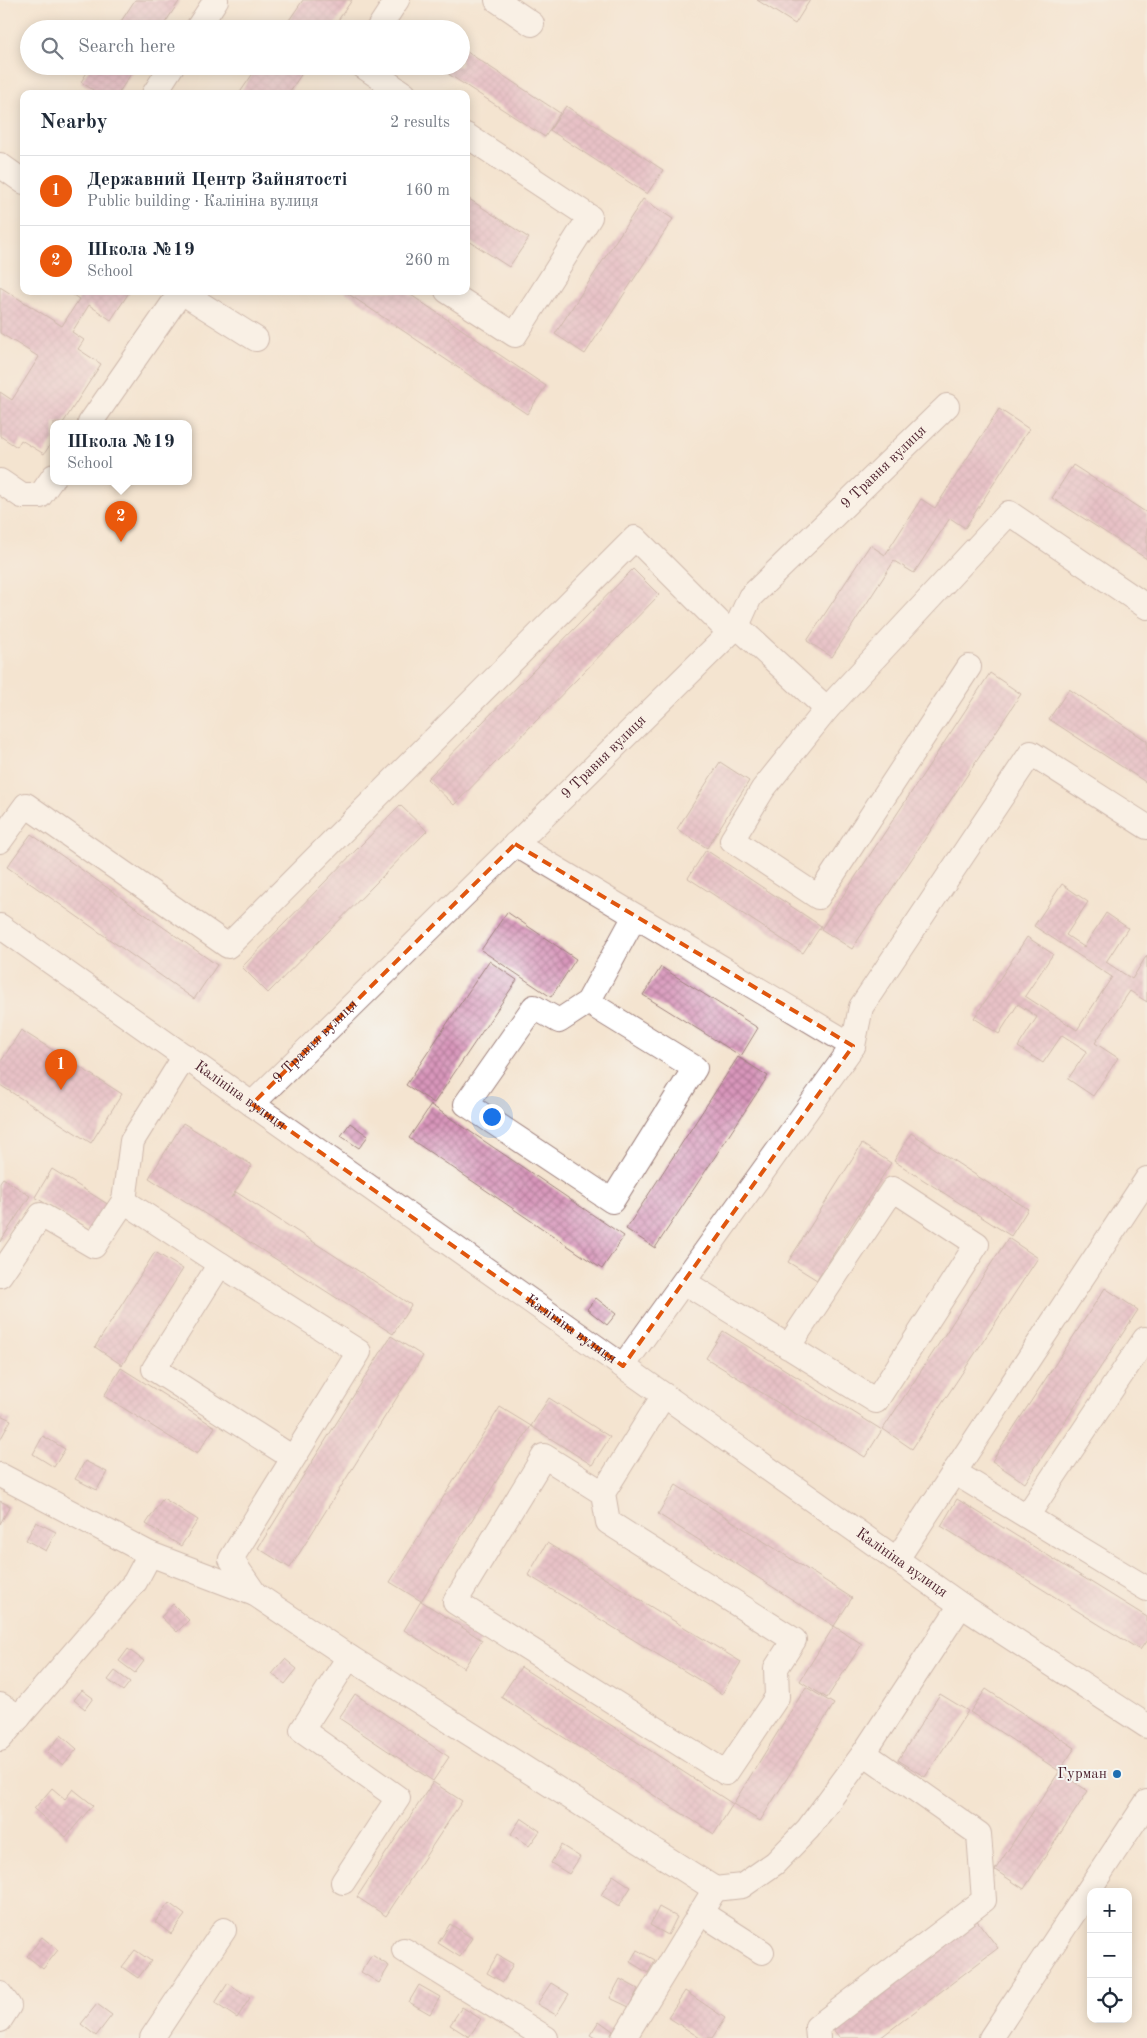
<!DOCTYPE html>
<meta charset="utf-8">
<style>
body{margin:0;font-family:"Old Standard TT",serif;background:#f6f6f7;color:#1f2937}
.controls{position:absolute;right:15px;bottom:15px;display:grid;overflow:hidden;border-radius:10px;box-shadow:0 2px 12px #0003}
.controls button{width:45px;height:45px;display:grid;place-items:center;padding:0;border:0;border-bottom:1px solid #e0e1e3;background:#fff;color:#1f2937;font:25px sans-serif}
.you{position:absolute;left:491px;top:1116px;width:18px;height:18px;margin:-12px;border:4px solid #fff;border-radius:50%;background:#1a73e8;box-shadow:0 0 0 8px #1a73e833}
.badge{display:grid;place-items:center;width:32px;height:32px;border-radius:50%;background:#ea580c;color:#fff;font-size:16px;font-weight:700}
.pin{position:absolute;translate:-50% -41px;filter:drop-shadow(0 1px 2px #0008)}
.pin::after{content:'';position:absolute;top:26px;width:18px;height:15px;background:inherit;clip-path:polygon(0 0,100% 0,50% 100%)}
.popup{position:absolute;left:50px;top:420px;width:142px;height:65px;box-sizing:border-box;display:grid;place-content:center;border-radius:10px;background:#fff;filter:drop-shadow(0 1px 4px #0005);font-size:16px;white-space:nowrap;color:#747a83}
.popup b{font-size:19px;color:#1f2937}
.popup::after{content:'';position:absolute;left:50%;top:100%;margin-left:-10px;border:10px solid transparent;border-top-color:#fff}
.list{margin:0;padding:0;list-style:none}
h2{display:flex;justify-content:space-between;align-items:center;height:65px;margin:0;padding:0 20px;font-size:21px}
h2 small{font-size:16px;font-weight:400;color:#747a83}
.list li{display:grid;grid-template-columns:32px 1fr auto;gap:15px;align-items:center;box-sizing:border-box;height:70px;padding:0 20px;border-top:1px solid #e0e1e3}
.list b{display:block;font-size:19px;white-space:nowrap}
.list p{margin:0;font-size:16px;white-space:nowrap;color:#747a83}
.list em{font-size:16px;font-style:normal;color:#747a83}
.icon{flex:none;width:28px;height:28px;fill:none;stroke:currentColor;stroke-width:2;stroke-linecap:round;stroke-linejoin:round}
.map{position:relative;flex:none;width:1147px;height:2038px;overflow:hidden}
.search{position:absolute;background:#fff;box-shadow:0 2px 12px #0003;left:20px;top:20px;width:450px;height:55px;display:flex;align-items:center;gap:12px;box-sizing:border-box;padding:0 18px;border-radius:28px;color:#747a83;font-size:19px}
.panel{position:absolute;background:#fff;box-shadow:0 2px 12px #0003;left:20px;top:90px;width:450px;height:205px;border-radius:10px}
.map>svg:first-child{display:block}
.building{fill:url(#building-cross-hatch)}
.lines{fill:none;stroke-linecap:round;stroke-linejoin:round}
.minor-casing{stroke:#9f827e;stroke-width:26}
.minor{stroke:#fff;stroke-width:24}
.marked{fill:none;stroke:#e0560e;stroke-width:4;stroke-dasharray:10 6;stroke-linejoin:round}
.poi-dot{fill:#1f6fb2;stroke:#f6f6f2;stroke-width:2}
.labels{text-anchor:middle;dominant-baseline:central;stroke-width:4;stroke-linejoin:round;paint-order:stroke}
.street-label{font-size:15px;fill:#4a1f2b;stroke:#f6f6f2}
.poi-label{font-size:15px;fill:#4a1f2b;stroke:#f6f6f2;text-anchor:end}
</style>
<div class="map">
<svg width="1147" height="2038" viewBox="0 0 1147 2038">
<defs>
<pattern id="building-cross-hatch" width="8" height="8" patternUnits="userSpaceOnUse" patternTransform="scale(1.25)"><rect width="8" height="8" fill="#d896bb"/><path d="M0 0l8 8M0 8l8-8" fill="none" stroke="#b17a98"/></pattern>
</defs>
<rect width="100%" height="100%" fill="#f6f6f2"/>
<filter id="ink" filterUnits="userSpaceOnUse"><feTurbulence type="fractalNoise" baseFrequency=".02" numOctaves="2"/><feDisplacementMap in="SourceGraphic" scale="10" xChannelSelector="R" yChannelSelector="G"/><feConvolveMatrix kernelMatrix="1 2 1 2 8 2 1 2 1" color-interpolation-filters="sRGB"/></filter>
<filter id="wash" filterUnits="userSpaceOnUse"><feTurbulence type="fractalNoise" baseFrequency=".0096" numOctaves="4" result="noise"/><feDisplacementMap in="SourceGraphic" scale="20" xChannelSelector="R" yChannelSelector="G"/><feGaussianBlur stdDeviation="1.12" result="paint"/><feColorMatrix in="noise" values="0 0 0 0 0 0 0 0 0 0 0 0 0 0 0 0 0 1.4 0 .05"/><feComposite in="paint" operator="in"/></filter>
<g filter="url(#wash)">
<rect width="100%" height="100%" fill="#f4e4d0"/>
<g id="blocks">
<g class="building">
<polygon points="135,0 180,0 161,29 116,29"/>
<polygon points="303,0 352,0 332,29 283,29"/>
<polygon points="757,0 810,0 795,24"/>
<polygon points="461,48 560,113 545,137 436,66 461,66"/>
<polygon points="91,66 136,66 118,94 99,94 81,82"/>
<polygon points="258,66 307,66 288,94 239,94"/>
<polygon points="566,106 663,170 647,194 550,130"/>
<polygon points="466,197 529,238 509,267 466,239"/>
<polygon points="643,199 673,219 585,354 555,334"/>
<polygon points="0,287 62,326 79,299 67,291 130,291 111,320 89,305 72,332 84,340 78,349 101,364 63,423 54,423 54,439 44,454 21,440 17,447 0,436 0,392 12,400 39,357 0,333"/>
<polygon points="344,291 405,291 546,386 527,414"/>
<polygon points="999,409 1029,429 965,528 950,518 914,573 894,561 832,657 807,641 870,545 885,555 921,499 935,508"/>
<polygon points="1073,465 1147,513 1147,559 1052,498"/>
<polygon points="633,569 659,595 454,805 427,779"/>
<polygon points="990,673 1021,694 852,949 821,929"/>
<polygon points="1069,689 1147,741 1147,783 1049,719"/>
<polygon points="720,762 749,781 707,848 677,829"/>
<polygon points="400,805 427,831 268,993 242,967"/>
<polygon points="31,834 217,965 194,999 7,867"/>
<polygon points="706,850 821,926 803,953 688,878"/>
<polygon points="1062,884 1088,902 1066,935 1084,947 1106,913 1128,928 1106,962 1132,979 1147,955 1147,1002 1130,991 1095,1043 1118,1058 1093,1096 1068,1079 1087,1051 1062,1035 1043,1063 1018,1047 1037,1017 1018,1004 999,1034 974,1018 1027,937 1053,954 1025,996 1077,1030 1112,977 1034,926"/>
<polygon points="507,912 576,959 551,997 481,950"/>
<polygon points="489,961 517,980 434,1103 406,1085"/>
<polygon points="661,967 758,1028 741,1056 643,995"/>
<polygon points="21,1030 122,1094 91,1143 0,1085 0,1063"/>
<polygon points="738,1057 768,1076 655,1248 626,1229"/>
<polygon points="431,1105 624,1236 602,1269 409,1138"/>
<polygon points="183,1123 252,1165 231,1198 236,1192 411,1305 393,1334 149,1178"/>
<polygon points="350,1123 368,1136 359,1148 341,1136"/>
<polygon points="911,1133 1028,1209 1011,1236 894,1161"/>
<polygon points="862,1144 891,1163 817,1280 788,1262"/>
<polygon points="52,1169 109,1205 91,1232 35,1197"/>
<polygon points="3,1178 30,1196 0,1242 0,1182"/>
<polygon points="1008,1238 1038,1258 912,1449 883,1429"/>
<polygon points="155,1252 183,1269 122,1365 95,1347"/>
<polygon points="1105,1288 1138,1310 1025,1483 992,1461"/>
<polygon points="596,1298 616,1314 607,1325 587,1309"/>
<polygon points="723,1331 882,1430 865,1457 706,1358"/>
<polygon points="391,1336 423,1356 290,1568 258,1548"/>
<polygon points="121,1368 215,1427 197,1454 104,1396"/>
<polygon points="549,1398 610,1437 592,1465 531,1426 421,1601 482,1640 464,1668 404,1630 421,1601 390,1582 500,1407 531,1426"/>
<polygon points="0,1415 11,1420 0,1440"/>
<polygon points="43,1436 65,1449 54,1467 33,1454"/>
<polygon points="85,1461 107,1472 97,1490 75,1479"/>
<polygon points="676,1485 852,1598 834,1626 658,1514"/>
<polygon points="163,1498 198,1520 181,1546 146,1524"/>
<polygon points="957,1499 1147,1617 1147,1640 1140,1650 941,1526"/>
<polygon points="0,1501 10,1506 0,1524"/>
<polygon points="36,1522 56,1532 46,1551 26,1540"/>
<polygon points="547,1543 741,1662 722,1694 528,1575"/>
<polygon points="173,1604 189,1620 177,1632 161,1617"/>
<polygon points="834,1626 862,1644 827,1698 800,1681"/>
<polygon points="128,1649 144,1661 135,1673 119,1661"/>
<polygon points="285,1659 297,1669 285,1684 272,1674"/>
<polygon points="521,1667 733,1804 714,1834 501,1697"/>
<polygon points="115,1671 130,1682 123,1691 108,1680"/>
<polygon points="806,1687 834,1704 760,1821 733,1804"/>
<polygon points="986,1689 1075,1748 1059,1771 970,1712"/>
<polygon points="82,1690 93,1698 85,1709 74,1700"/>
<polygon points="355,1694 449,1757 433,1781 339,1718"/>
<polygon points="940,1694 968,1711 925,1777 898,1760"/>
<polygon points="61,1735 77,1749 63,1765 47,1752"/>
<polygon points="1059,1772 1088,1791 1024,1889 995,1870"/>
<polygon points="433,1782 462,1801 386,1916 357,1897"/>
<polygon points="52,1788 65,1799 73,1789 93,1805 66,1837 34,1809"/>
<polygon points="521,1818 540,1831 529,1846 511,1834"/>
<polygon points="561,1845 580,1857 569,1874 551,1863"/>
<polygon points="613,1875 631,1887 619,1906 601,1895"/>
<polygon points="169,1903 185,1915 171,1934 155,1922"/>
<polygon points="659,1907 677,1917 668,1935 650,1925"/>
<polygon points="975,1918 998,1948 880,2038 840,2038 832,2028"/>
<polygon points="450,1924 472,1938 460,1957 438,1943"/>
<polygon points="42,1937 58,1950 43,1969 27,1956"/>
<polygon points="135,1950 151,1961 138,1978 122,1967"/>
<polygon points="637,1950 655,1960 648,1973 630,1962"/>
<polygon points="372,1955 389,1966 379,1983 361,1972"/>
<polygon points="497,1955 513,1964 503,1982 487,1973"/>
<polygon points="620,1979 638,1989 629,2007 610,1998"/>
<polygon points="228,1983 250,1998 237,2018 215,2003"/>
<polygon points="551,1983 569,1994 556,2015 537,2004"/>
<polygon points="419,1985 440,1997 430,2014 409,2002"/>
<polygon points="685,1991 725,2018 712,2038 700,2038 668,2017"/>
<polygon points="97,2004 112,2015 96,2036 81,2024"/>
<polygon points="462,2007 481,2019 469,2037 450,2025"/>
<polygon points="599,2021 613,2031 609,2038 595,2038 590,2035"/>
</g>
</g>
</g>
<g filter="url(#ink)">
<use href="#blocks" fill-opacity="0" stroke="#9f827e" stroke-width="1"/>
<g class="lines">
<defs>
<g id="minor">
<polyline points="497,0 532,24"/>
<polyline points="197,29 216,0"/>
<polyline points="378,29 397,0"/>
<polyline points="363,66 404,94"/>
<polyline points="154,94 172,66"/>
<polyline points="0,165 24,182"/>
<polyline points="180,291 256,339"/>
<polyline points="447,291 515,335 590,217 466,135"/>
<polyline points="90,423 181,292"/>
<polyline points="0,481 22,496 40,496 54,476"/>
<polyline points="737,626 827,709 763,789 732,840 818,897 969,667"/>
<polyline points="827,709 1009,513 1147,607"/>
<polyline points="0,841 26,805 228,946 635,538 730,633"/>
<polyline points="515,844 853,1046 623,1366"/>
<path id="s1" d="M0 926 961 1605 1147 1726"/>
<polyline points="588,1002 559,1021 534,1007 466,1104 612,1201 695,1068 588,1002 635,916"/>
<polyline points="853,1046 861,1007 1031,753 1147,827"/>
<polyline points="185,1056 132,1141 124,1201 220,1264"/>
<path id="s2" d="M252 1104 737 626 750 597 947 406"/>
<polyline points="0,1275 41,1215 94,1246 124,1201"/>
<polyline points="684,1282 876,1401 977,1244 893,1189 788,1347"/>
<polyline points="293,1458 154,1369 220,1264 359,1352 231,1559 255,1594 349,1657 715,1889 742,1886 775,1863 808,1829 864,1753 961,1605"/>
<polyline points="954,1472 1147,1589"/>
<polyline points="0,1475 150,1554 255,1594"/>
<polyline points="603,1493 608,1522 794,1640 776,1668 777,1697 726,1773 455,1602 544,1456 603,1493 664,1395"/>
<polyline points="1027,1516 1145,1339 1147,1341"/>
<polyline points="897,1559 1147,1179"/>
<polyline points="0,1705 19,1717"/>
<polyline points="0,1739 135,1582 150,1554"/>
<polyline points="343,1882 398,1798 302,1730 349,1657"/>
<polyline points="700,1912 762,1952"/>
<polyline points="404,1950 546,2038"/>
<polyline points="0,1994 9,2006 0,2020"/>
<polyline points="152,2038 224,1930"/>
<polyline points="624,2038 715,1889"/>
<polyline points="818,2038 817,2027 984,1900 979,1834 864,1753"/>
<polyline points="991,2038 1147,1802"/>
</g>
</defs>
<use href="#minor" class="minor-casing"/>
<use href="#minor" class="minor"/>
</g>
</g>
<path d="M0 0H1147V2038H0ZM515 844 853 1046 623 1366 252 1104Z" fill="#f4e4d0" fill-opacity=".55" fill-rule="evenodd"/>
<path class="marked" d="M515 844 853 1046 623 1366 252 1104Z"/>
<circle class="poi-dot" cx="1117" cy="1774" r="5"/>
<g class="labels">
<g class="street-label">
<text stroke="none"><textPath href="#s2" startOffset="899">9 Травня вулиця</textPath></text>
<text stroke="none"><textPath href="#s2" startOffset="494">9 Травня вулиця</textPath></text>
<text stroke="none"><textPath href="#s2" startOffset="89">9 Травня вулиця</textPath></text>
<text stroke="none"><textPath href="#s1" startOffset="294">Калініна вулиця</textPath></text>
<text stroke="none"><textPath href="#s1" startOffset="699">Калініна вулиця</textPath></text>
<text stroke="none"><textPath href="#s1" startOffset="1104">Калініна вулиця</textPath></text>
</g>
<g class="poi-label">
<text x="1107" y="1774">Гурман</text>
</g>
</g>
</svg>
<div class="controls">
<button>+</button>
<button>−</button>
<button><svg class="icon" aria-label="locate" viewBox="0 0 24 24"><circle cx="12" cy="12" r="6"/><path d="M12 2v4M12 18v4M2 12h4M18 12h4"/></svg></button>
</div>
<div class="you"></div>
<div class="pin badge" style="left:61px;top:1090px">1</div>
<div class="pin badge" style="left:121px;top:542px">2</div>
<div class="popup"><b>Школа №19</b>School</div>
<div class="search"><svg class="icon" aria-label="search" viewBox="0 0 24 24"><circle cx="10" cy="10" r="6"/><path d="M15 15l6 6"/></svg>Search here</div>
<section class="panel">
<h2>Nearby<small>2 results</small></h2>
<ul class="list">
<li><span class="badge">1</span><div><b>Державний Центр Зайнятості</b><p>Public building · Калініна вулиця</p></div><em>160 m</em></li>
<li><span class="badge">2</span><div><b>Школа №19</b><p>School</p></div><em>260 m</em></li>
</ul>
</section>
</div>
